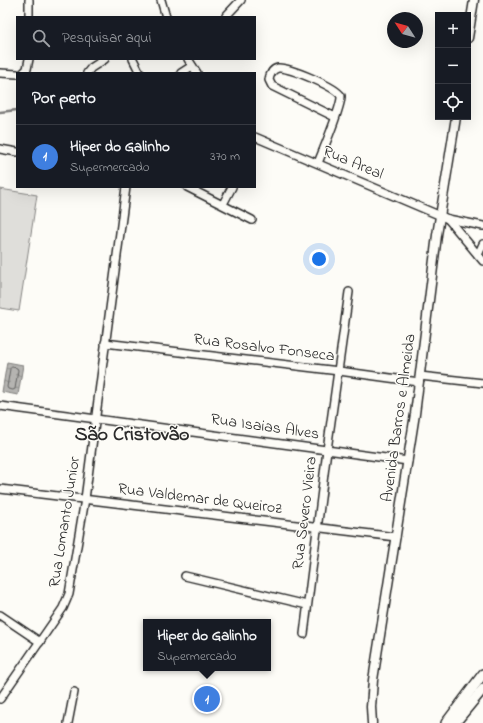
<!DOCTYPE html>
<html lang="pt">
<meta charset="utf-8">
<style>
body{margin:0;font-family:"Indie Flower",sans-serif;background:#242831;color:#f1f3f6}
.controls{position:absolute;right:12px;top:12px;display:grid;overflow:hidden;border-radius:0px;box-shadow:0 4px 16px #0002}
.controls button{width:36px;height:36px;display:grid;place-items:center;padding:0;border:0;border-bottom:1px solid #363941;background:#171b24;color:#f1f3f6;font:20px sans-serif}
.compass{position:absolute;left:387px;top:12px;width:36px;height:36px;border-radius:50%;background:#171b24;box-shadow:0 4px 16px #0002;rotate:306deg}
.you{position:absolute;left:319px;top:259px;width:14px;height:14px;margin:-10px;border:3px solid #fff;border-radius:50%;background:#1a73e8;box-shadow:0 0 0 6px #1a73e833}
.badge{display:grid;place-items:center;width:26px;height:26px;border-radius:50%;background:#c8321e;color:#fff;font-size:13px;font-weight:700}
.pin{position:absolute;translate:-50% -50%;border:2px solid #fff;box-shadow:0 1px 4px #0006}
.popup{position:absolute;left:143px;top:619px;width:128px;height:52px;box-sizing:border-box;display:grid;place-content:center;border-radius:0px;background:#171b24;filter:drop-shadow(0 1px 3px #0005);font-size:13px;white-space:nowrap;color:#9ea1a6}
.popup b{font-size:15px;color:#f1f3f6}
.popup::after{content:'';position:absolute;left:50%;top:100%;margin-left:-8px;border:8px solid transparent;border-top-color:#171b24}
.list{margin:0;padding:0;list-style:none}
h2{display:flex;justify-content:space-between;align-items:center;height:52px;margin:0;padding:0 16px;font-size:17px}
h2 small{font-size:13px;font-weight:400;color:#9ea1a6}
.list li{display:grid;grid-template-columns:26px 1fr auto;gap:12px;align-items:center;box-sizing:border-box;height:64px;padding:0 16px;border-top:1px solid #363941}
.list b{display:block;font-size:15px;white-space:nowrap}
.list p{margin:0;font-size:13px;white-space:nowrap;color:#9ea1a6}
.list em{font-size:13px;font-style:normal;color:#9ea1a6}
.icon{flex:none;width:22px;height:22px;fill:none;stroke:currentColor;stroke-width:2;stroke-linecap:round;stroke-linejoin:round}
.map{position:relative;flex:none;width:483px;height:723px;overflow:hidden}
.search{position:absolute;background:#171b24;box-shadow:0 4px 16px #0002;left:16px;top:16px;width:240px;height:44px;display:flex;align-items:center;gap:10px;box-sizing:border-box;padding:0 14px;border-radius:0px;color:#9ea1a6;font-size:15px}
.panel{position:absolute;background:#171b24;box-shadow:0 4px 16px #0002;left:16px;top:72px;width:240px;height:116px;border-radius:0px}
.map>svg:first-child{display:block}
.pitch{fill:#dfdeda;stroke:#858482}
.water{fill:url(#water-ripples);stroke:#7e7d7b}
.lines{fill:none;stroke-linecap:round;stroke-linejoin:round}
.shore{stroke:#626261;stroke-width:1}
.stream{stroke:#7e7d7b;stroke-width:2.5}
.minor-casing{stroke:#2b2b2b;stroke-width:10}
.tertiary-casing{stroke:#2b2b2b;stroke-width:11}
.secondary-casing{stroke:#2b2b2b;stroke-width:12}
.minor{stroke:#fdfcf7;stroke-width:7}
.tertiary{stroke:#fdfcf7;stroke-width:8}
.secondary{stroke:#fdfcf7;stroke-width:9}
.labels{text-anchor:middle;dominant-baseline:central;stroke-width:3;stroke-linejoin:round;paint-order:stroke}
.street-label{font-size:16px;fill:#2b2b2b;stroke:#fdfcf7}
.district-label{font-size:20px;font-weight:bold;fill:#2b2b2b;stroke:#fdfcf7}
</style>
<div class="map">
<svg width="483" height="723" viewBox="0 0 483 723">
<defs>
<pattern id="water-ripples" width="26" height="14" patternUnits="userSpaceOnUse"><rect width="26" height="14" fill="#b5b4b1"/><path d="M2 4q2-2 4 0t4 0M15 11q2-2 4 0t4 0" fill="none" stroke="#939390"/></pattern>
</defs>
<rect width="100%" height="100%" fill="#fdfcf7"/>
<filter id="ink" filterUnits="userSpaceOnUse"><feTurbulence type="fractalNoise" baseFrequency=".025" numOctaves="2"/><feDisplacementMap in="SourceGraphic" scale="8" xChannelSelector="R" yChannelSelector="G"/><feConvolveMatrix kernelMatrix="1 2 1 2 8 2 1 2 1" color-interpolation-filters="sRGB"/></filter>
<g filter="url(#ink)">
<polygon class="pitch" points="0,189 37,195 19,311 0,308"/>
<polygon class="water" points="7,362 23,365 18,395 2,392"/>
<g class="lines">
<polygon class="shore" points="12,367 17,368 18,370 15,389 13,390 8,389 7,387 10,369"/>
<polyline class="stream" points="0,112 17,110"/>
<defs>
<g id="minor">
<polyline points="29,0 29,17"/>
<polyline points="161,0 166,17"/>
<polyline points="226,16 241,0"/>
<polyline points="133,59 140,73"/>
<polyline points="188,59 197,73"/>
<polyline points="0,73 17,74"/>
<polyline points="23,73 27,69 29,59"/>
<polyline points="87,73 91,68 105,59"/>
<polyline points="181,73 192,66"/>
<polyline points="255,137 448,219 483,226"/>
<polyline points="0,149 17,152"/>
<path d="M318 163C323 150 342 106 341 96 336 87 289 67 278 68 273 69 270 74 269 80L272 86 335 117"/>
<polyline points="187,187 252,220"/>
<polyline points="223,204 232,187"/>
<polyline points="448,219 483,261"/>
<polyline points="478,255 483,244"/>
<polyline points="105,343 339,371 419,382"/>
<polyline points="420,376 483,383"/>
<polyline points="0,406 408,461"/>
<polyline points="0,489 396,537"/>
<polyline points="185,576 307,605"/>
<polyline points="0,615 40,642"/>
<polyline points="304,634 327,450 349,292"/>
<polyline points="0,699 63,608 69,594 85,499 126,187"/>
<polyline points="68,723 74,692"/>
</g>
<g id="tertiary">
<polyline points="468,38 474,0"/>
<polyline points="372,723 371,707 373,680 415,414 437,235 456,117"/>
</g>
<g id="secondary">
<polyline points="446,723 483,674"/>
<polyline points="455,723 483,689"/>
</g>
</defs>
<use href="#minor" class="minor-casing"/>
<use href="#tertiary" class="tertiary-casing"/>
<use href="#secondary" class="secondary-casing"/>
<use href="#minor" class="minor"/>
<use href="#tertiary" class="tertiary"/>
<use href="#secondary" class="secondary"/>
</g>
</g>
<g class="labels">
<g class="street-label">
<text transform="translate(353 163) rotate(23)">Rua Areal</text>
<text transform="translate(264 348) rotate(7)">Rua Rosalvo Fonseca</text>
<text transform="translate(399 418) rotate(-82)">Avenida Barros e Almeida</text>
<text transform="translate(265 427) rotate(8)">Rua Isaias Alves</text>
<text transform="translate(200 499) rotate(7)">Rua Valdemar de Queiroz</text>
<text transform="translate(305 513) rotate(-83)">Rua Severo Vieira</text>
<text transform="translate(65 522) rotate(-81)">Rua Lomanto Junior</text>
</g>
<g class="district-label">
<text x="132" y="435">São Cristovão</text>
</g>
</g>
</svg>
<div class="controls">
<button>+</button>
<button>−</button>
<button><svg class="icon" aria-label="locate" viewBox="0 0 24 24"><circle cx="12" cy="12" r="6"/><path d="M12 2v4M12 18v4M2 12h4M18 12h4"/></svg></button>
</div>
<svg class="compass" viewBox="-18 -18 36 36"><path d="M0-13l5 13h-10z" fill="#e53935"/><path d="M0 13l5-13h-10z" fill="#9ea1a6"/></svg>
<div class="you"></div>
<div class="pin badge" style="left:207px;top:699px;background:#3f7fe0">1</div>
<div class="popup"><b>Hiper do Galinho</b>Supermercado</div>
<div class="search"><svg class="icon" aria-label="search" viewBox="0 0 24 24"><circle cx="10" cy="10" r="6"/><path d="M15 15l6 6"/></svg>Pesquisar aqui</div>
<section class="panel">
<h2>Por perto<small></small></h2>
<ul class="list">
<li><span class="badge" style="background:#3f7fe0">1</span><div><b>Hiper do Galinho</b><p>Supermercado</p></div><em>370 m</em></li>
</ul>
</section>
</div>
